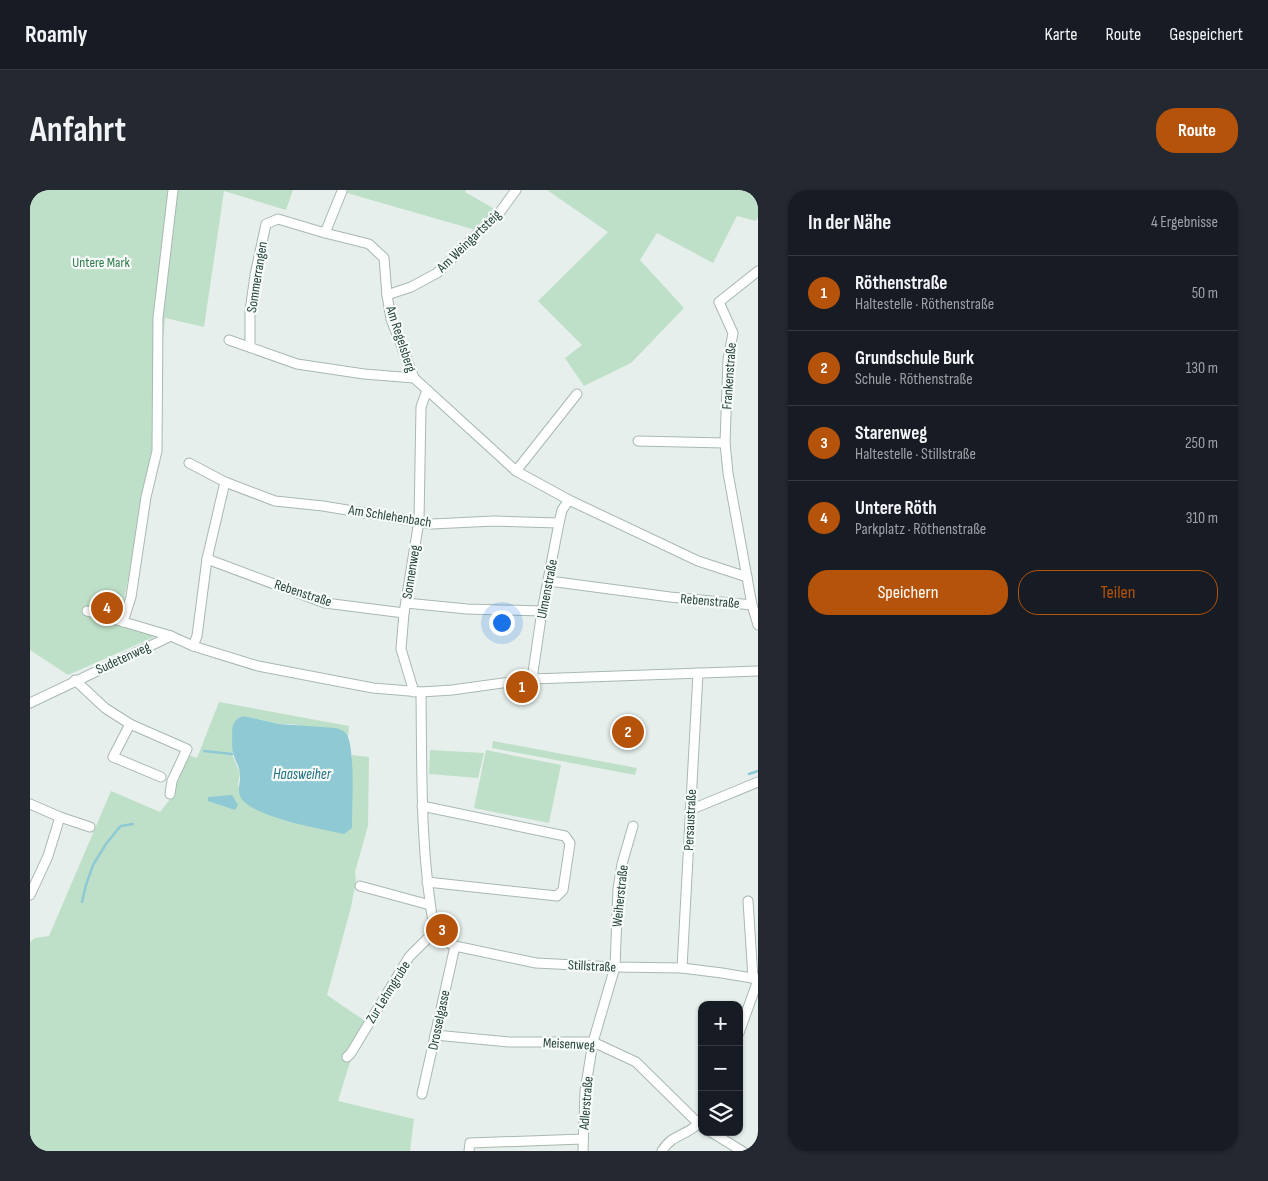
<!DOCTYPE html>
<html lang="de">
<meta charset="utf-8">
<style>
body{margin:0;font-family:"Sofia Sans Condensed",sans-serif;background:#242831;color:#f1f3f6}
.controls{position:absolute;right:15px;bottom:15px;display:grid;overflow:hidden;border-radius:10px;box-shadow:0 1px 4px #0004}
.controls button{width:45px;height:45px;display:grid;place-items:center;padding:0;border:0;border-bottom:1px solid #363941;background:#171b24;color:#f1f3f6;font:25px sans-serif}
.you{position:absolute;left:471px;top:432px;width:18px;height:18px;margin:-12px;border:4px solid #fff;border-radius:50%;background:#1a73e8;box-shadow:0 0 0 8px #1a73e833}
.badge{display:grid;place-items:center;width:32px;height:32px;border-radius:50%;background:#b45309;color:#fff;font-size:16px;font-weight:700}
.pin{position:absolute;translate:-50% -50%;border:2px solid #fff;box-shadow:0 1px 5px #0006}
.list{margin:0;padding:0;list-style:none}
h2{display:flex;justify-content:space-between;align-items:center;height:65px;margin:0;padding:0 20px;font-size:21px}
h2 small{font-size:16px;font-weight:400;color:#9ea1a6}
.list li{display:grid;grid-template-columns:32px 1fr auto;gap:15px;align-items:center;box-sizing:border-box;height:75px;padding:0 20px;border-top:1px solid #363941}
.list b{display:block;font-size:19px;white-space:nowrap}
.list p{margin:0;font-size:16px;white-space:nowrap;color:#9ea1a6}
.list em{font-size:16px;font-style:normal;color:#9ea1a6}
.actions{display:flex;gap:10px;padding:15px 20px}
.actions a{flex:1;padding:11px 0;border:1px solid #b45309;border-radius:20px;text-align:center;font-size:18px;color:#b45309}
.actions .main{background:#b45309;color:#fff}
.icon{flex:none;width:28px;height:28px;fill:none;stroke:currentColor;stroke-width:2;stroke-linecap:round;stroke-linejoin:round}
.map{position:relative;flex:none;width:728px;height:961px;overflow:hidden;border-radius:20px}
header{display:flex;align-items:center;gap:30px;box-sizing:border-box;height:70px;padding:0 25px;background:#171b24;border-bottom:1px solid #363941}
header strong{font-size:24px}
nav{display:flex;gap:28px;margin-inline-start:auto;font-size:18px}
.intro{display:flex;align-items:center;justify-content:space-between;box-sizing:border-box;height:120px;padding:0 30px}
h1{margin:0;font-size:35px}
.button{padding:12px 22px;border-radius:20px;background:#b45309;color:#fff;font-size:18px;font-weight:700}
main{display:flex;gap:30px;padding:0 30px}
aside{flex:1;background:#171b24;border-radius:20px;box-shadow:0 1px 4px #0004}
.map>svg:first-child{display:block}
.green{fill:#bfe0c8}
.water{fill:#8ec9d4}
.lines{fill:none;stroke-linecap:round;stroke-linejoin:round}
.stream{stroke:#8ec9d4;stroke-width:2.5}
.minor-casing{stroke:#a8b8b2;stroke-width:11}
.minor{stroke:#fff;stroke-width:9}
.labels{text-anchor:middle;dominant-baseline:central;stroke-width:4.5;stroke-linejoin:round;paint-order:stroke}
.street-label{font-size:14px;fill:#24423a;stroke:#f7fbf9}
.park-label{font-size:14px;fill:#2d7a4b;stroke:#f7fbf9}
.water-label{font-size:15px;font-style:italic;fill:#1c6f80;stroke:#f7fbf9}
</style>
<header>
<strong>Roamly</strong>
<nav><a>Karte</a><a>Route</a><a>Gespeichert</a></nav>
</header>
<div class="intro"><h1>Anfahrt</h1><a class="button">Route</a></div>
<main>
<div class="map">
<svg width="728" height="961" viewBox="0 0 728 961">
<rect width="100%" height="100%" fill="#e6efeb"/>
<g class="green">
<polygon points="0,0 263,0 256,20 194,1 174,137 135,128 123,261 91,425 124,447 38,485 0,460"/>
<polygon points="318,0 436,0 435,2 470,22 449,41 317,3"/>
<polygon points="517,0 728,0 728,27 726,31 707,26 683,73 627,43 610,70 654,118 601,173 554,196 535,168 552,155 508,111 578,42"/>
<polygon points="189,512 319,536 318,547 315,542 260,534 249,534 214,526 202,564 210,583 208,594 210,606 321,569 322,565 339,567 338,636 325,682 326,691 321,717 297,805 335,831 321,869 308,911 384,929 380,961 0,961 0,752 5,748 19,746 81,601 130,622 141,608 158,565 167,568"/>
<polygon points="463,551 607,578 605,585 462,558"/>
<polygon points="400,560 454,563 448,588 399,584"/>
<polygon points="456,560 531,575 519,633 444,618"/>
</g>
<g class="water">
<path d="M214 526 249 534 306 538C311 540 316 541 318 547 325 565 322 617 322 638L314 644C292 639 219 627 210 606 207 598 211 592 210 584 209 573 202 568 202 554 203 541 199 530 214 526Z"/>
<polygon points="202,605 208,615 205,620 178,611 178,607"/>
</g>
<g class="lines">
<g class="stream">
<polyline points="174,561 202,564"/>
<polyline points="719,584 728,581"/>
<polyline points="52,712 56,695 63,675 76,654 88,639 91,636 103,634"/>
</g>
<defs>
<g id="minor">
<polyline points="295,43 339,54 354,68 357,105 361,129 384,188 486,281 539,310 668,371 717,387"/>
<polyline points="728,81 689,112 703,143 698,170 695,253 698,283 722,415 728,435"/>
<polyline points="357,105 381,97 407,83 470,22 486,0"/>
<polyline points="199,150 267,174 334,184 384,188"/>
<polyline points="220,157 220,121 225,85 236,34 248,29 295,43 312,1"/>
<polyline points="608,251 695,253"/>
<polyline points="159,273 195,292 245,311 293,316 402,334 464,331 529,333"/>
<polyline points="486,281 547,204"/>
<polyline points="177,369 295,413 374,423"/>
<polyline points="519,391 640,407 722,415"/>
<polyline points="376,413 437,419 512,421"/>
<polyline points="57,421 141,446 163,456 228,476 343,498 391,502 422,500 502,489 728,481"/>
<polyline points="93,432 101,407 116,307 127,261 128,128 143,0"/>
<polyline points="163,456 167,446 177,369 195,292"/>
<polyline points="502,489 512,421 529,333 532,320 539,310"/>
<polyline points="45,490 75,518 100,534"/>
<polyline points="384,502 371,459 374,423 389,331 391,217 397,200"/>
<path d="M391 502C392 583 390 664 405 743"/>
<polyline points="0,513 141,446"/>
<polyline points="131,587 83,567 100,534 157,559 142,591 140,604"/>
<polyline points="0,614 30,627 60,637"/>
<polyline points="392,616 535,646 540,653 533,700 527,706 397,692"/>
<polyline points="660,620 728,592"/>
<polyline points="330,696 400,715"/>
<polyline points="0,705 18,666 30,627"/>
<polyline points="718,711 723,788"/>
<polyline points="405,743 411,749 425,756 506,773 585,777 652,778 692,783 728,789"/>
<polyline points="652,778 668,483"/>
<polyline points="709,843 728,790"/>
<polyline points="405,845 479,852 563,852 606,872 672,937"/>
<polyline points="317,867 321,863 379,767 397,749 405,743"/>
<polyline points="392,904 425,756"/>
<polyline points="681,942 712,961"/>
<polyline points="439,961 440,953 553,949"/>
<polyline points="553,961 555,901 563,852 585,777 588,699 592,674 603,636"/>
<path d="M632 961C642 943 660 946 672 929"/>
</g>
</defs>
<use href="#minor" class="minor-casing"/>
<use href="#minor" class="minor"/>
</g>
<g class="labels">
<g class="street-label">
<text transform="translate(439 51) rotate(-44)">Am Weingartsteig</text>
<text transform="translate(227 87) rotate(-81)">Sommerrangen</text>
<text transform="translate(371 149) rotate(72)">Am Regelsberg</text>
<text transform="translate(699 186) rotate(-86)">Frankenstraße</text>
<text transform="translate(360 326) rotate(9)">Am Schlehenbach</text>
<text transform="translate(381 382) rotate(-81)">Sonnenweg</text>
<text transform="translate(517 399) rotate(-79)">Ulmenstraße</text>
<text transform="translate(273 403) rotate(18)">Rebenstraße</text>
<text transform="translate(680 411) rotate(5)">Rebenstraße</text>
<text transform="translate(93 468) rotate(-25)">Sudetenweg</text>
<text transform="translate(660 630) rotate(-87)">Persaustraße</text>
<text transform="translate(590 706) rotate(-84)">Weiherstraße</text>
<text transform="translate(562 776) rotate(3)">Stillstraße</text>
<text transform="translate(358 802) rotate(-58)">Zur Lehmgrube</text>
<text transform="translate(409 830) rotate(-78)">Drosselgasse</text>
<text transform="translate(539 854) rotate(3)">Meisenweg</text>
<text transform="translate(556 913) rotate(-85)">Adlerstraße</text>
</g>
<g class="park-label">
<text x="71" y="72">Untere Mark</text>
</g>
<g class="water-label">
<text x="272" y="584">Haasweiher</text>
</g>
</g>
</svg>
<div class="controls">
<button>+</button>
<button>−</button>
<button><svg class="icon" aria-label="layers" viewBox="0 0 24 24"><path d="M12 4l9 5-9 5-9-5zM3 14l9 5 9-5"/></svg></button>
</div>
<div class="you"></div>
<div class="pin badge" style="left:492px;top:497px">1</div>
<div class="pin badge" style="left:598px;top:542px">2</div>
<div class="pin badge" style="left:412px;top:740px">3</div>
<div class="pin badge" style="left:77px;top:418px">4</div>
</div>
<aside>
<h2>In der Nähe<small>4 Ergebnisse</small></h2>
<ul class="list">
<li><span class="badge">1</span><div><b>Röthenstraße</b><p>Haltestelle · Röthenstraße</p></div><em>50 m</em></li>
<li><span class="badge">2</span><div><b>Grundschule Burk</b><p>Schule · Röthenstraße</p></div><em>130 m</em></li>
<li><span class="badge">3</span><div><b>Starenweg</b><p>Haltestelle · Stillstraße</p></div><em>250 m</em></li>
<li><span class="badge">4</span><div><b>Untere Röth</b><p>Parkplatz · Röthenstraße</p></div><em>310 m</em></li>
</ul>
<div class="actions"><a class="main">Speichern</a><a>Teilen</a></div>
</aside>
</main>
